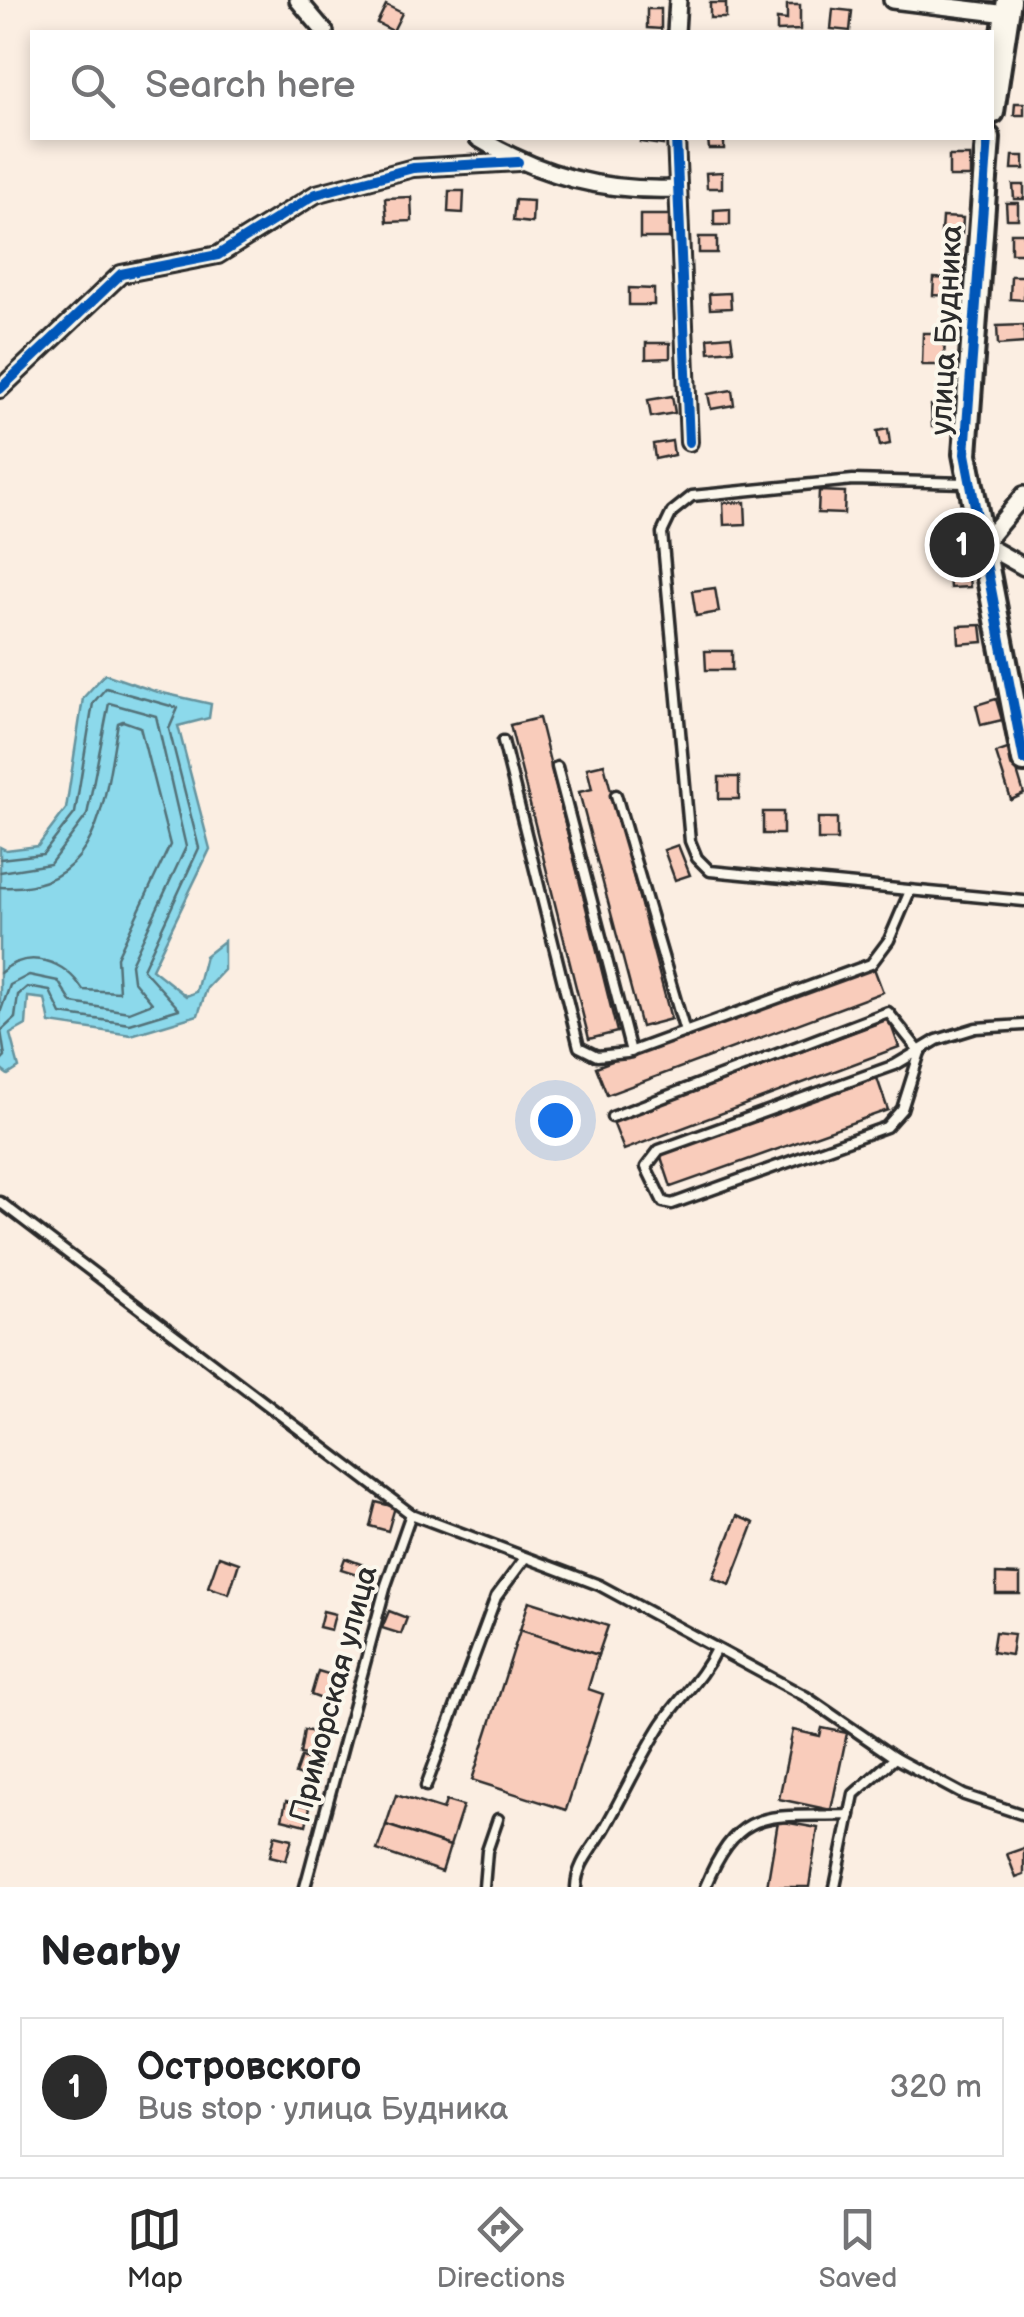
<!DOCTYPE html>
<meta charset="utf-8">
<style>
body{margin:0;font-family:"Balsamiq Sans",sans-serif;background:#f6f6f6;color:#202124}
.you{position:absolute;left:555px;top:1120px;width:35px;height:35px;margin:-25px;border:8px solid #fff;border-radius:50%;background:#1a73e8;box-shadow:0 0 0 15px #1a73e833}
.badge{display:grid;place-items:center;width:65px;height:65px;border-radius:50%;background:#2b2b2b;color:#fff;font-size:32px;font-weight:700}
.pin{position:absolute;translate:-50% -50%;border:5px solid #fff;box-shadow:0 2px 10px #0006}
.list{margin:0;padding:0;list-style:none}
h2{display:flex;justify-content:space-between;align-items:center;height:130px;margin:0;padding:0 40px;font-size:42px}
h2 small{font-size:32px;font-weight:400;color:#757577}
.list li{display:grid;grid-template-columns:65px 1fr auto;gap:30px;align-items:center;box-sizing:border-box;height:140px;margin:0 20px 20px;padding:0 20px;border:2px solid #e0e0e0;border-radius:0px}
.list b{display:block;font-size:38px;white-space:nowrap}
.list p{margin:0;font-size:32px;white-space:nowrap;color:#757577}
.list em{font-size:32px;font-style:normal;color:#757577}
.icon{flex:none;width:55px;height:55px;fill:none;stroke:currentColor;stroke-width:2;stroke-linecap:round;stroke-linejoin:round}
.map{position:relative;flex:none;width:1024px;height:1887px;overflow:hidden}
.search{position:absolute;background:#fff;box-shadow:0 5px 15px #0003;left:30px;right:30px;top:30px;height:110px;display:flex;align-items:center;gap:25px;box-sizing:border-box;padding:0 35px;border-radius:0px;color:#757577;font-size:38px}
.sheet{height:290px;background:#fff}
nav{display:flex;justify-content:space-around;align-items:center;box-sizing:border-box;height:140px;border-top:2px solid #e0e0e0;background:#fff;font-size:28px;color:#757577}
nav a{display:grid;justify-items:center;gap:5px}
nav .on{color:#2b2b2b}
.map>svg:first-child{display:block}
.water{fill:#8cd9eb;stroke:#65939e;stroke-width:2.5}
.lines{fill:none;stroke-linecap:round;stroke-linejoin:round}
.shore{stroke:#527178;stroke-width:2.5}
.building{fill:#f9ccbb;stroke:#2b2b2b;stroke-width:2.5}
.lane-casing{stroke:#2b2b2b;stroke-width:15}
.street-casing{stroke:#2b2b2b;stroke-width:22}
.secondary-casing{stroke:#2b2b2b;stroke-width:30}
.lane{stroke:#fbf7ec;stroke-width:8}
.street{stroke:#fbf7ec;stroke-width:15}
.secondary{stroke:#fbf7ec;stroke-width:22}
.cycleway-casing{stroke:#fbf7ec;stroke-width:16}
.cycleway{stroke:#0057b8;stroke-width:10}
.labels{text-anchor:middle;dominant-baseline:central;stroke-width:8;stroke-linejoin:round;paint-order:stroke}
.street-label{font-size:30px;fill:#2b2b2b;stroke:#fbf7ec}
</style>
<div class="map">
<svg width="1024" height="1887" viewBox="0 0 1024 1887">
<rect width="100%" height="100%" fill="#fbeee2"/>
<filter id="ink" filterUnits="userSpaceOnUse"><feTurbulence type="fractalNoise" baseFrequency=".01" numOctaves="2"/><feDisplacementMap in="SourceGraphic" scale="20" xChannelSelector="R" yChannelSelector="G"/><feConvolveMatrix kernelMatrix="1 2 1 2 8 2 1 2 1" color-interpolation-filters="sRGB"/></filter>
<g filter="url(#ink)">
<polygon class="water" points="105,674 154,691 211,704 209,718 178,726 210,849 152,969 186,996 196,992 205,956 224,941 224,970 207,988 198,1015 131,1035 50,1023 45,999 28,997 26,1025 10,1034 19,1068 8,1075 0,1069 0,847 6,850 38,846 66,809 83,698"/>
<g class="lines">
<g class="shore">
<polyline points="0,859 43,854 75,813 93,703 106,688 178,708 169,729 199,848 143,969 179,1009 130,1024 61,1014 50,991 27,987 18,995 15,1018 1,1031 5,1057 0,1062"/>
<polyline points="0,872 50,864 87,815 109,703 156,716 186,847 131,964 133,980 152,1003 129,1012 72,1003 58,981 29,975 10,985 0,1013"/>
<path d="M0 887C102 893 104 797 118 723L123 721 140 727 170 845 117 957 119 992 83 990C65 961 28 947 0 973"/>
</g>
</g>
<g class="building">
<rect x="710" y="3" width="16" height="15"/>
<polygon points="386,5 402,13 393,31 377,23"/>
<polygon points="787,5 800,5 800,30 777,31 777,19 787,20"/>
<polygon points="647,9 661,9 661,29 647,28"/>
<polygon points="833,9 852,11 850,31 831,29"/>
<polygon points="1015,103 1024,103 1024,115 1014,115"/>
<polygon points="641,138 664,138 663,145 640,142"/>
<polygon points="708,138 724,138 724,149 709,149"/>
<rect x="949" y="156" width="21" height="21"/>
<polygon points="1013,156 1024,156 1024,169 1012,169"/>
<polygon points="722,172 722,188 707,188 706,173"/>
<polygon points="1013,185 1024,185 1024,199 1014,199"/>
<polygon points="449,191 464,191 463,213 448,212"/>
<polygon points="411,197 412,221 387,222 385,198"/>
<polygon points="515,200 533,201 532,223 513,221"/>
<polygon points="1006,203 1018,203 1018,219 1007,219"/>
<polygon points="730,209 730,225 714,225 714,210"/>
<rect x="640" y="215" width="29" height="23"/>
<polygon points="942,217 963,218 962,234 941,233"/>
<rect x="1011" y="233" width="13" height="20"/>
<rect x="699" y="237" width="18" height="16"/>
<polygon points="1011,276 1024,276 1024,300 1010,299"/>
<polygon points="934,278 952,279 951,296 933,295"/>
<polygon points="629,288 654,289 654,305 629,305"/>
<polygon points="730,293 731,308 710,309 709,294"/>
<polygon points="1024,325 1024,343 998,345 997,326"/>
<polygon points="923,333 945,333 944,365 922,365"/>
<polygon points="731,336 733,350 709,352 708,338"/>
<polygon points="646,343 670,343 670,358 646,359"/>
<polygon points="732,390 734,405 711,409 708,394"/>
<polygon points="672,396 675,413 651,417 648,400"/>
<polygon points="947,403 949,426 932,427 931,405"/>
<polygon points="888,429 890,444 880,446 877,431"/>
<polygon points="672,441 674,455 655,459 653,444"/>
<polygon points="819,491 845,492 844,514 818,513"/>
<polygon points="745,502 746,524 724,525 723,503"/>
<polygon points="955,513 957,538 940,539 938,514"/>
<polygon points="967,561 970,587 950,588 948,563"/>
<polygon points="715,588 719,612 696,616 692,591"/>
<polygon points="981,625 983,642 959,644 958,626"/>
<polygon points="705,651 732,651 732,670 706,670"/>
<polygon points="996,699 1002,720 981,725 976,705"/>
<polygon points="539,718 617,1032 589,1039 510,725"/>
<polygon points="1010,748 1024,794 1011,800 996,753"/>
<polygon points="604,764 671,1019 641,1027 579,792 592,789 587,768"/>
<rect x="719" y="777" width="20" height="22"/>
<rect x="763" y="812" width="20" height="22"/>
<rect x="818" y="818" width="19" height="22"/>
<polygon points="678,845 690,875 675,880 664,850"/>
<polygon points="872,963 883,992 607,1095 596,1067"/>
<polygon points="889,1019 899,1047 624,1150 613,1122"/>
<polygon points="877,1078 888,1110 671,1187 660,1154"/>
<polygon points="376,1502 395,1507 388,1531 370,1526"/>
<polygon points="737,1516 754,1523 730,1585 713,1578"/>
<polygon points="219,1556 239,1563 229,1594 208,1587"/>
<polygon points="345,1558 366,1566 363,1576 341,1569"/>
<polygon points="996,1574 1020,1575 1020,1594 996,1594"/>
<polygon points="529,1601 608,1626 598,1655 520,1630"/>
<polygon points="323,1611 335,1614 331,1630 319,1627"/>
<polygon points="389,1611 407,1618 401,1634 382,1628"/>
<polygon points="520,1630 598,1655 588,1689 603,1694 566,1810 472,1780"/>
<polygon points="995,1632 1014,1634 1011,1655 992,1652"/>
<polygon points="318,1671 335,1676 327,1701 311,1695"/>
<polygon points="822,1728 847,1733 831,1810 779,1799 793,1730 820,1736"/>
<polygon points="304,1730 322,1733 318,1757 300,1754"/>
<polygon points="301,1757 322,1765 316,1781 295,1774"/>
<polygon points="396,1795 443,1810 446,1801 463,1806 450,1846 386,1825"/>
<polygon points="286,1801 310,1807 306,1825 282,1819"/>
<polygon points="778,1821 818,1828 809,1887 767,1887"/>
<polygon points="386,1825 450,1846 442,1872 377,1850"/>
<polygon points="275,1835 292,1839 286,1860 270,1856"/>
<polygon points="1024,1848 1024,1875 1016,1878 1007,1854"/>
</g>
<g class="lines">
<defs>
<g id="lane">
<polyline points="966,483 853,480 692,496 672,512 662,533 690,841 697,858 710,871 1024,901"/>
<polyline points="503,741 579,1047 597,1056 627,1053 871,964 889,940 910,891"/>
<polyline points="557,767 631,1052"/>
<polyline points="616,795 685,1032"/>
<polyline points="920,1052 902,1109 886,1127 672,1204 663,1202 646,1167 659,1150 895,1065 937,1040 976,1028 1024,1025"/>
<polyline points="612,1117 888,1012 920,1052"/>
<polyline points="0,1202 411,1514 599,1585 805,1696 895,1758 964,1795 1024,1815"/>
<polyline points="426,1786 496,1597 525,1558"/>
<polyline points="305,1887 386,1585 411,1514"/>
<polyline points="484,1887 487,1851 498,1819"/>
<path d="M576 1887C577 1862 594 1848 606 1826 625 1792 641 1757 662 1724 680 1697 702 1679 716 1649"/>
<path d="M705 1887C740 1803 769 1818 850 1815"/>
<polyline points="835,1887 854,1794 895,1758"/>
</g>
<g id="street">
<polyline points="298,0 325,32"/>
<polyline points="892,0 1007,14"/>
<polyline points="676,32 678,0"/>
<path d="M478 138C541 176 603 192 677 189"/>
<polyline points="676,138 689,442"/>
<polyline points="0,389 121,274 218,255 316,194 413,168 518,162"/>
<polyline points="1024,495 983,544 1024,567"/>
</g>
<g id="secondary">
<polyline points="992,112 1009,0"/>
<polyline points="988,138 965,454 1024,760"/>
</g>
</defs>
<use href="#lane" class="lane-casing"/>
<use href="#street" class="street-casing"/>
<use href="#secondary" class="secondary-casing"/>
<use href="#lane" class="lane"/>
<use href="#street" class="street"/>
<use href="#secondary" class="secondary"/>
<defs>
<g id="cycleway">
<polyline points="676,138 689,442"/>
<polyline points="988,138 965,454 1024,760"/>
<polyline points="0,389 121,274 218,255 316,194 413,168 518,162"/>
</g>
</defs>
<use href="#cycleway" class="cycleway-casing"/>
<use href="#cycleway" class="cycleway"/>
</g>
</g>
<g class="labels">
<g class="street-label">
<text transform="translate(947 330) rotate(-87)">улица Будника</text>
<text transform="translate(334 1694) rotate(-75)">Приморская улица</text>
</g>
</g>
</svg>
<div class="you"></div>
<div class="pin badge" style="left:962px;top:545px">1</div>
<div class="search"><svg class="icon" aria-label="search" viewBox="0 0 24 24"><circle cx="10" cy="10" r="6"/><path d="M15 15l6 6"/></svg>Search here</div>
</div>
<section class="sheet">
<h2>Nearby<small></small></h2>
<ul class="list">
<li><span class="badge">1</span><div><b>Островского</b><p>Bus stop · улица Будника</p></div><em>320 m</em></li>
</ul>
</section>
<nav>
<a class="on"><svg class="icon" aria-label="map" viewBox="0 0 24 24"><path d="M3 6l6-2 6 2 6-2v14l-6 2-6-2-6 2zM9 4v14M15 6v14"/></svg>Map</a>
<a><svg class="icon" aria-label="directions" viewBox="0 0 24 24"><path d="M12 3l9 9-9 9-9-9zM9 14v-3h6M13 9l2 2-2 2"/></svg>Directions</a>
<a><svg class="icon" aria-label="saved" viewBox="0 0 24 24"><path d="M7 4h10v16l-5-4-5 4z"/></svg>Saved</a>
</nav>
